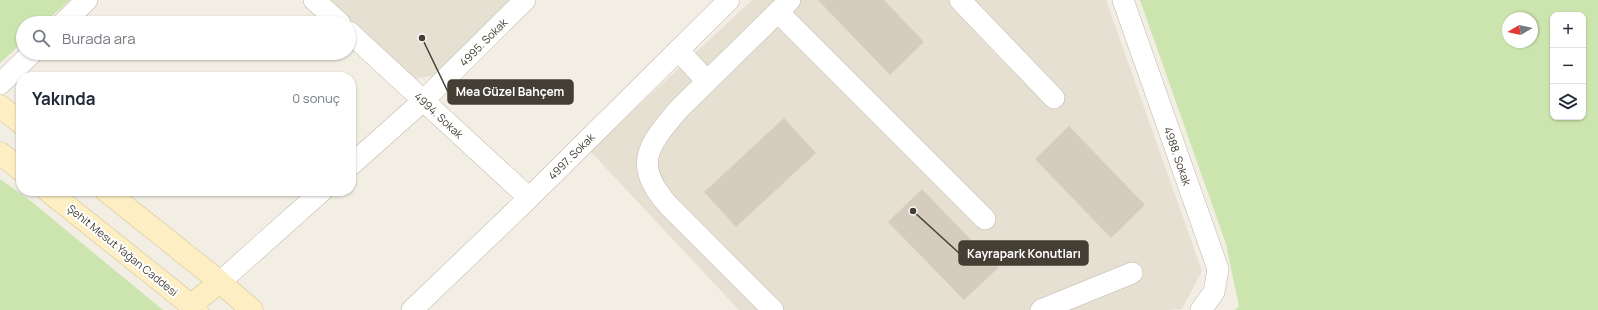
<!DOCTYPE html>
<html lang="tr">
<meta charset="utf-8">
<style>
body{margin:0;font-family:Manrope,sans-serif;background:#f6f6f7;color:#1f2937}
.controls{position:absolute;right:12px;top:12px;display:grid;overflow:hidden;border-radius:8px;box-shadow:0 1px 3px #0004}
.controls button{width:36px;height:36px;display:grid;place-items:center;padding:0;border:0;border-bottom:1px solid #e0e1e3;background:#fff;color:#1f2937;font:20px sans-serif}
.compass{position:absolute;left:1502px;top:12px;width:36px;height:36px;border-radius:50%;background:#fff;box-shadow:0 1px 3px #0004;rotate:261deg}
.list{margin:0;padding:0;list-style:none}
h2{display:flex;justify-content:space-between;align-items:center;height:52px;margin:0;padding:0 16px;font-size:17px}
h2 small{font-size:13px;font-weight:400;color:#747a83}
.icon{flex:none;width:22px;height:22px;fill:none;stroke:currentColor;stroke-width:2;stroke-linecap:round;stroke-linejoin:round}
.map{position:relative;flex:none;width:1598px;height:310px;overflow:hidden}
.search{position:absolute;background:#fff;box-shadow:0 1px 3px #0004;left:16px;top:16px;width:340px;height:44px;display:flex;align-items:center;gap:10px;box-sizing:border-box;padding:0 14px;border-radius:22px;color:#747a83;font-size:15px}
.panel{position:absolute;background:#fff;box-shadow:0 1px 3px #0004;left:16px;top:72px;width:340px;height:124px;border-radius:16px}
.map>svg:first-child{display:block}
.residential{fill:#e6e0d3}
.green{fill:#cce5ae;fill-rule:evenodd}
.building{fill:#d6ccbd}
.lines{fill:none;stroke-linecap:round;stroke-linejoin:round}
.street-casing{stroke:#c0b8aa;stroke-width:22}
.secondary-casing{stroke:#d4c397;stroke-width:23}
.street{stroke:#fff;stroke-width:21}
.secondary{stroke:#fdefc3;stroke-width:22}
.labels{text-anchor:middle;dominant-baseline:central;stroke-width:4;stroke-linejoin:round;paint-order:stroke}
.street-label{font-size:11px;fill:#443e34;stroke:#fff}
.leader{fill:none;stroke:#443e34;stroke-width:1.5}
.callout-dot{fill:#443e34;stroke:#fff;stroke-width:1.5}
.callout{fill:#443e34;stroke:#443e34;stroke-width:1.5}
.callout-label{font-size:12px;text-anchor:middle;font-weight:bold;fill:#fff}
</style>
<div class="map">
<svg width="1598" height="310" viewBox="0 0 1598 310">
<rect width="100%" height="100%" fill="#f2eee4"/>
<g class="residential">
<polygon points="330,0 512,0 436,75 413,79"/>
<polygon points="752,0 1106,0 1202,271 1182,309 1164,310 739,310 590,151"/>
</g>
<g class="green">
<polygon points="0,0 70,0 44,23 23,23 23,42 0,63"/>
<path d="M1140 0H1598V310H1235L1239 306 1226 244ZM1553 15H1583V117H1553ZM1508 18H1532V42H1508Z"/>
<polygon points="0,179 32,202 163,310 0,310"/>
</g>
<g class="building">
<polygon points="818,0 884,0 924,42 890,75"/>
<polygon points="784,118 816,153 736,227 704,192"/>
<polygon points="1069,126 1145,205 1111,238 1035,159"/>
<polygon points="922,189 998,268 964,300 888,222"/>
</g>
<g class="lines">
<defs>
<g id="street">
<polyline points="314,0 340,23"/>
<polyline points="960,0 1054,98"/>
<polyline points="1123,0 1218,269 1214,292 1201,310"/>
<polyline points="778,12 985,219"/>
<polyline points="63,23 87,0"/>
<polyline points="349,32 529,198"/>
<polyline points="678,50 707,81"/>
<polyline points="0,84 32,53"/>
<polyline points="351,165 424,100 525,0"/>
<polyline points="220,282 322,191"/>
<polyline points="412,310 529,198 729,0"/>
<path d="M773 310 668 205C632 163 648 146 679 109L790 0"/>
<polyline points="1041,310 1132,273"/>
</g>
<g id="secondary">
<polyline points="0,106 21,123"/>
<polyline points="0,153 21,170"/>
<polyline points="48,191 197,310"/>
<polyline points="106,191 220,282 252,310"/>
<polyline points="191,305 220,282"/>
</g>
</defs>
<use href="#street" class="street-casing"/>
<use href="#secondary" class="secondary-casing"/>
<use href="#street" class="street"/>
<use href="#secondary" class="secondary"/>
</g>
<g class="labels">
<g class="street-label">
<text transform="translate(483 42) rotate(-45)">4995. Sokak</text>
<text transform="translate(439 115) rotate(43)">4994. Sokak</text>
<text transform="translate(571 156) rotate(-45)">4997. Sokak</text>
<text transform="translate(1178 156) rotate(71)">4988. Sokak</text>
<text transform="translate(123 250) rotate(39)">Şehit Mesut Yağan Caddesi</text>
</g>
</g>
<path class="leader" d="M422 38L448 92M913 211L959 253"/>
<g class="callout-dot">
<circle cx="422" cy="38" r="4"/>
<circle cx="913" cy="211" r="4"/>
</g>
<g class="callout">
<rect x="448" y="80" width="125" height="24" rx="4"/>
<rect x="959" y="241" width="129" height="24" rx="4"/>
</g>
<g class="callout-label">
<text x="510" y="96">Mea Güzel Bahçem</text>
<text x="1024" y="258">Kayrapark Konutları</text>
</g>
</svg>
<div class="controls">
<button>+</button>
<button>−</button>
<button><svg class="icon" aria-label="layers" viewBox="0 0 24 24"><path d="M12 4l9 5-9 5-9-5zM3 14l9 5 9-5"/></svg></button>
</div>
<svg class="compass" viewBox="-18 -18 36 36"><path d="M0-13l5 13h-10z" fill="#e53935"/><path d="M0 13l5-13h-10z" fill="#747a83"/></svg>
<div class="search"><svg class="icon" aria-label="search" viewBox="0 0 24 24"><circle cx="10" cy="10" r="6"/><path d="M15 15l6 6"/></svg>Burada ara</div>
<section class="panel">
<h2>Yakında<small>0 sonuç</small></h2>
<ul class="list">
</ul>
</section>
</div>
